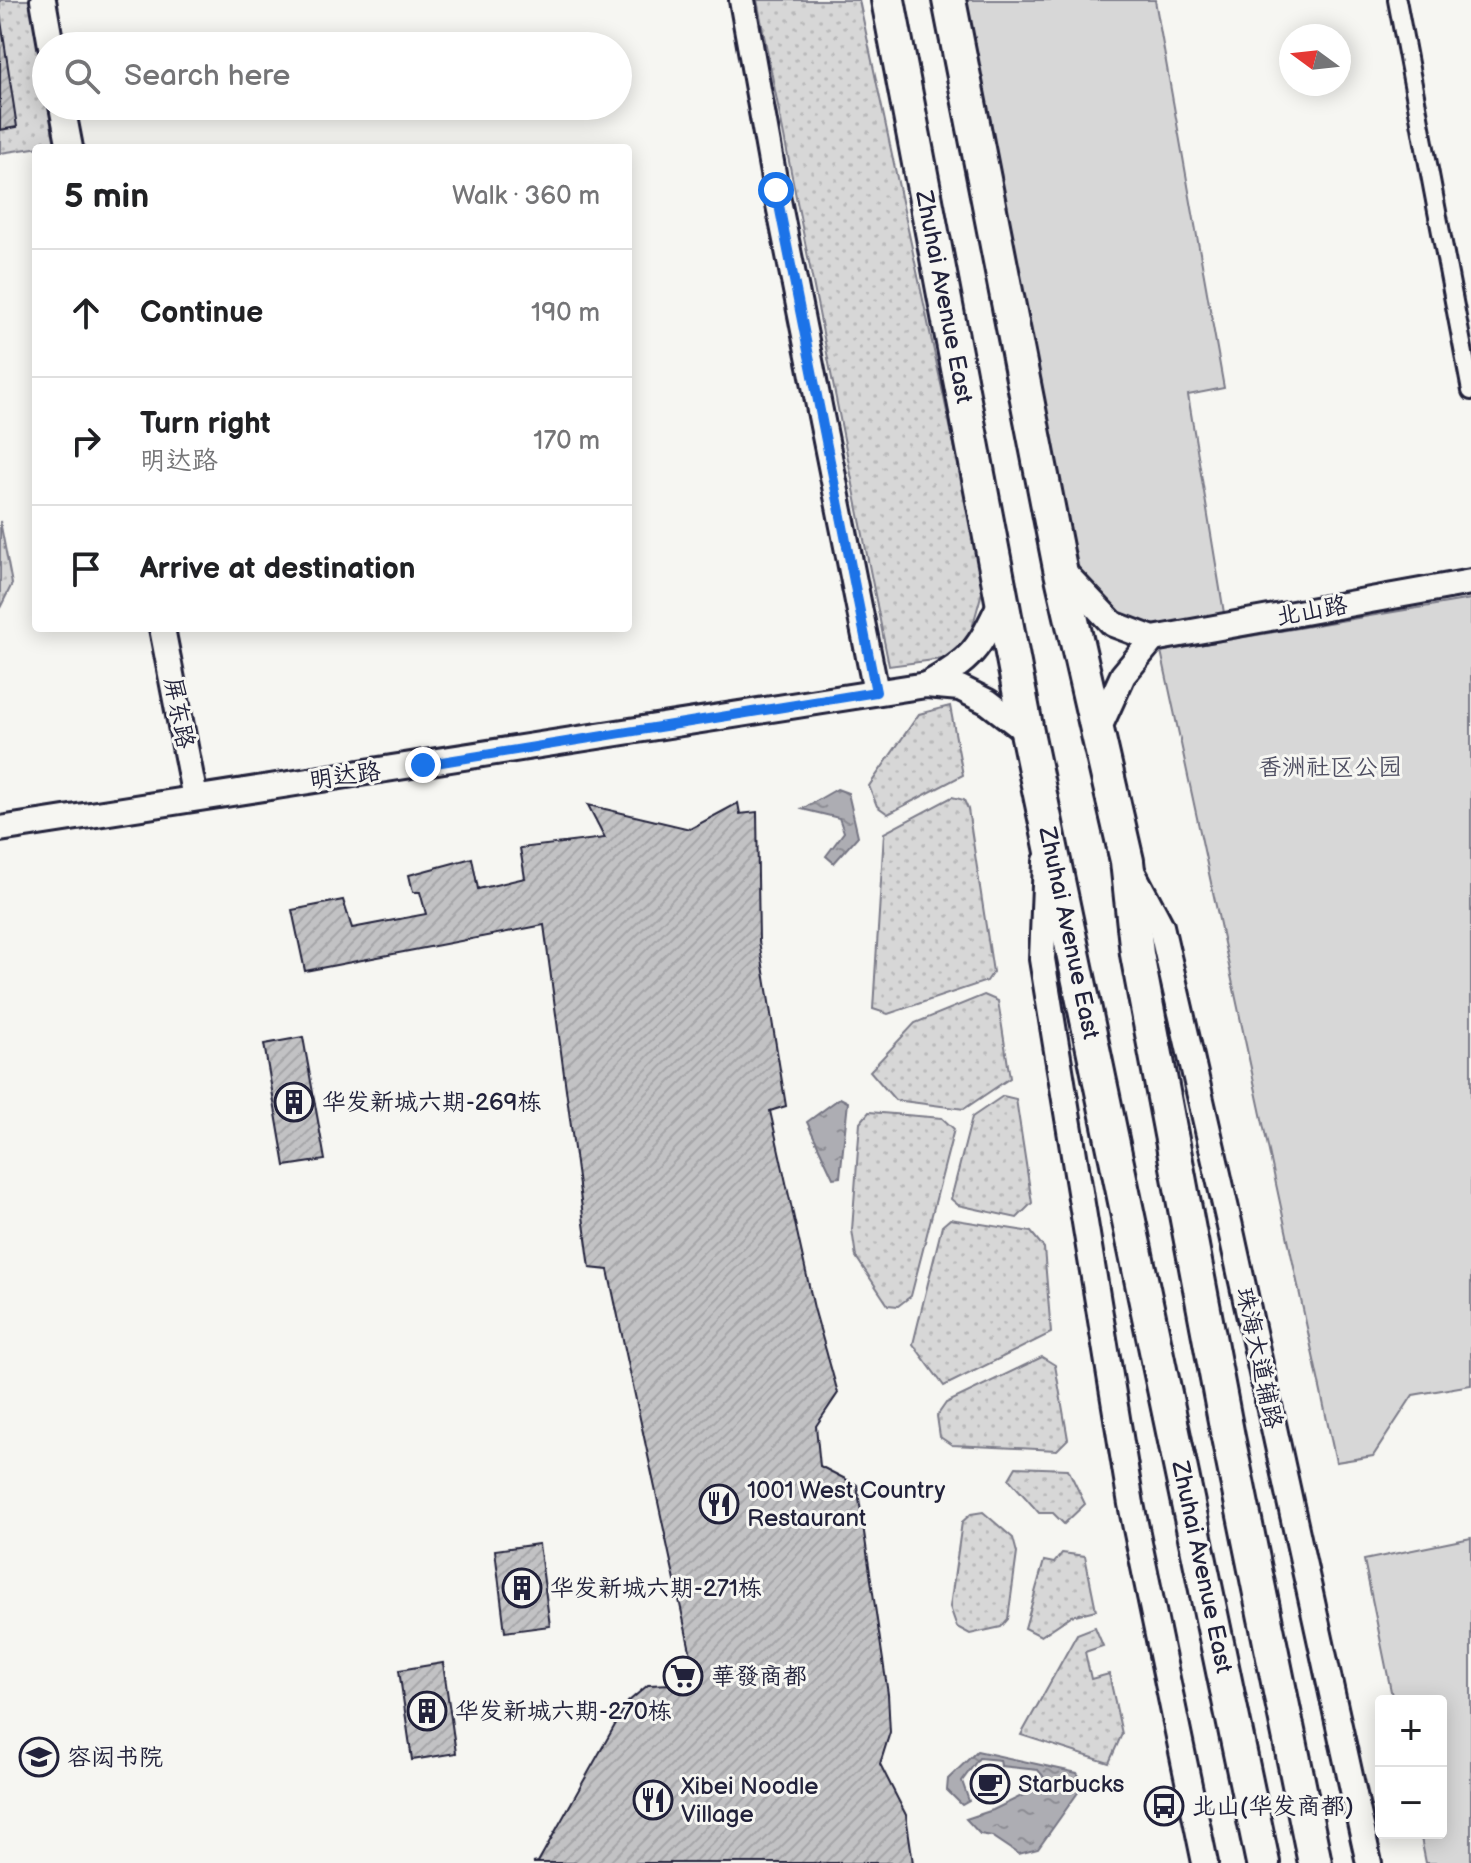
<!DOCTYPE html>
<meta charset="utf-8">
<style>
body{margin:0;font-family:"Balsamiq Sans","LXGW WenKai TC",sans-serif;background:#f6f6f6;color:#202124}
.controls{position:absolute;right:24px;bottom:24px;display:grid;overflow:hidden;border-radius:8px;box-shadow:0 4px 20px #0003}
.controls button{width:72px;height:72px;display:grid;place-items:center;padding:0;border:0;border-bottom:2px solid #e0e0e0;background:#fff;color:#202124;font:40px sans-serif}
.compass{position:absolute;left:1279px;top:24px;width:72px;height:72px;border-radius:50%;background:#fff;box-shadow:0 4px 20px #0003;rotate:285deg}
.stop{position:absolute;width:24px;height:24px;margin:-18px;border:6px solid #1a73e8;border-radius:50%;background:#fff}
.stop.end{background:#1a73e8;border-color:#fff;box-shadow:0 2px 8px #0008}
.list{margin:0;padding:0;list-style:none}
h2{display:flex;justify-content:space-between;align-items:center;height:104px;margin:0;padding:0 32px;font-size:34px}
h2 small{font-size:26px;font-weight:400;color:#757577}
.list li{display:grid;grid-template-columns:52px 1fr auto;gap:24px;align-items:center;box-sizing:border-box;height:128px;padding:0 32px;border-top:2px solid #e0e0e0}
.list b{display:block;font-size:30px;white-space:nowrap}
.list p{margin:0;font-size:26px;white-space:nowrap;color:#757577}
.list em{font-size:26px;font-style:normal;color:#757577}
.icon{flex:none;width:44px;height:44px;fill:none;stroke:currentColor;stroke-width:2;stroke-linecap:round;stroke-linejoin:round}
.map{position:relative;flex:none;width:1471px;height:1863px;overflow:hidden}
.search{position:absolute;background:#fff;box-shadow:0 4px 20px #0003;left:32px;top:32px;width:600px;height:88px;display:flex;align-items:center;gap:20px;box-sizing:border-box;padding:0 28px;border-radius:44px;color:#757577;font-size:30px}
.panel{position:absolute;background:#fff;box-shadow:0 4px 20px #0003;left:32px;top:144px;width:600px;height:488px;border-radius:8px}
.map>svg:first-child{display:block}
.grass{fill:url(#grass-dots);stroke:#7c7c89;stroke-width:2}
.park{fill:#d7d7d7;stroke:#7c7c89;stroke-width:2}
.water{fill:url(#water-ripples);stroke:#757583;stroke-width:2}
.building{fill:url(#building-hatch);stroke:#22223b;stroke-width:2}
.lines{fill:none;stroke-linecap:round;stroke-linejoin:round}
.street-casing{stroke:#22223b;stroke-width:22}
.secondary-casing{stroke:#22223b;stroke-width:30}
.highway-casing{stroke:#22223b;stroke-width:38}
.street{stroke:#f6f6f2;stroke-width:16}
.secondary{stroke:#f6f6f2;stroke-width:24}
.highway{stroke:#f6f6f2;stroke-width:32}
.route{stroke:#1a73e8;stroke-width:10}
.labels{text-anchor:middle;dominant-baseline:central;stroke-width:6;stroke-linejoin:round;paint-order:stroke}
.street-label{font-size:24px;fill:#22223b;stroke:#f6f6f2}
.park-label{font-size:24px;fill:#4f4f62;stroke:#f6f6f2}
.poi-label{font-size:24px;fill:#22223b;stroke:#f6f6f2;text-anchor:start}
</style>
<div class="map">
<svg width="1471" height="1863" viewBox="0 0 1471 1863">
<defs>
<pattern id="grass-dots" width="8" height="8" patternUnits="userSpaceOnUse" patternTransform="scale(2)"><rect width="8" height="8" fill="#d7d7d7"/><path d="M2 2h.1M6 6h.1" fill="none" stroke="#b8b8b9" stroke-width="1.8" stroke-linecap="round"/></pattern>
<pattern id="water-ripples" width="26" height="14" patternUnits="userSpaceOnUse" patternTransform="scale(2)"><rect width="26" height="14" fill="#adadb3"/><path d="M2 4q2-2 4 0t4 0M15 11q2-2 4 0t4 0" fill="none" stroke="#8c8c93"/></pattern>
<pattern id="building-hatch" width="6" height="6" patternUnits="userSpaceOnUse" patternTransform="scale(2)"><rect width="6" height="6" fill="#c2c2c4"/><path d="M-1 1l2-2M0 6l6-6M5 7l2-2" fill="none" stroke="#a6a6a9"/></pattern>
</defs>
<rect width="100%" height="100%" fill="#f6f6f2"/>
<filter id="ink" filterUnits="userSpaceOnUse"><feTurbulence type="fractalNoise" baseFrequency=".0125" numOctaves="2"/><feDisplacementMap in="SourceGraphic" scale="16" xChannelSelector="R" yChannelSelector="G"/><feConvolveMatrix kernelMatrix="1 2 1 2 8 2 1 2 1" color-interpolation-filters="sRGB"/></filter>
<g filter="url(#ink)">
<g class="grass">
<polygon points="0,0 34,0 46,64 46,106 54,106 61,144 0,153"/>
<polygon points="757,0 859,0 984,585 969,639 949,658 889,666"/>
<polygon points="0,521 12,584 0,608"/>
<polygon points="950,706 963,775 888,814 877,806 869,786 919,714"/>
<polygon points="952,797 964,800 968,809 993,972 987,981 888,1014 873,1009 884,833"/>
<polygon points="984,995 998,1001 1010,1078 964,1109 895,1100 870,1071 915,1023"/>
<polygon points="1003,1096 1016,1099 1032,1203 1017,1218 958,1205 951,1199 972,1117"/>
<polygon points="869,1112 942,1118 954,1129 911,1296 898,1306 888,1305 856,1257 852,1230 860,1123"/>
<polygon points="950,1219 1031,1232 1044,1248 1051,1333 944,1386 913,1344 942,1226"/>
<polygon points="1042,1357 1055,1365 1068,1439 1057,1450 952,1445 940,1437 937,1416 946,1403"/>
<polygon points="1016,1467 1068,1469 1085,1504 1064,1524 1053,1513 1039,1513 1009,1479"/>
<polygon points="983,1512 1013,1538 1017,1553 1008,1619 1001,1627 970,1634 957,1627 950,1607 962,1522 971,1514"/>
<polygon points="1062,1553 1085,1556 1096,1610 1071,1616 1041,1636 1025,1628 1044,1561 1054,1563"/>
<polygon points="1095,1627 1103,1646 1085,1652 1091,1679 1109,1674 1122,1734 1109,1763 1021,1735 1077,1634"/>
</g>
<g class="park">
<polygon points="955,0 1155,0 1224,388 1188,395 1224,613 1154,626 1118,619 1065,565"/>
<polygon points="1471,599 1471,1385 1413,1395 1373,1456 1336,1462 1161,651"/>
<polygon points="1471,1538 1471,1863 1426,1863 1420,1833 1441,1833 1441,1701 1393,1701 1364,1560"/>
</g>
<g class="water">
<polygon points="837,789 848,793 858,836 834,863 826,856 844,832 839,818 802,809"/>
<polygon points="840,1098 848,1102 840,1177 833,1178 807,1122"/>
<polygon points="977,1751 1077,1773 1084,1784 1038,1849 1019,1854 992,1836 980,1834 966,1819 993,1810 1044,1785 1043,1776 1038,1770 1001,1766 1000,1760 979,1758 962,1781 969,1801 962,1805 947,1790 948,1779"/>
</g>
<g class="building">
<polygon points="0,14 17,127 0,130"/>
<polygon points="738,803 740,814 757,812 759,941 786,1106 770,1111 814,1308 838,1393 816,1426 820,1466 857,1485 888,1694 890,1732 880,1764 906,1815 913,1863 533,1863 538,1862 628,1702 648,1685 697,1683 608,1270 590,1268 544,925 305,971 292,910 343,900 352,928 426,914 420,892 413,892 409,875 472,858 478,889 525,878 520,848 605,838 588,805 690,829"/>
<polygon points="303,1037 325,1160 285,1166 264,1044"/>
<polygon points="539,1544 550,1626 505,1632 495,1550"/>
<polygon points="443,1663 456,1753 412,1760 399,1670"/>
</g>
<g class="lines">
<defs>
<polyline id="street" points="1397,0 1471,391"/>
<g id="secondary">
<polyline points="43,0 51,46"/>
<polyline points="742,0 776,190 876,692"/>
<polyline points="62,106 70,148"/>
<polyline points="1060,568 1113,624 1153,639 1471,582"/>
<polyline points="162,628 195,798"/>
<path d="M926 685C973 659 978 650 1001 602"/>
<polyline points="1097,732 1123,675 1153,639"/>
<polyline points="0,829 926,685 960,688 988,702 1027,732"/>
<polyline points="1046,861 1042,959 1131,1504 1205,1863"/>
<polyline points="1132,871 1161,926 1229,1222 1369,1863"/>
</g>
<g id="highway">
<polyline points="888,0 1027,732 1263,1863"/>
<polyline points="949,0 1060,568 1127,861 1137,954 1228,1437 1315,1863"/>
</g>
</defs>
<use href="#street" class="street-casing"/>
<use href="#secondary" class="secondary-casing"/>
<use href="#highway" class="highway-casing"/>
<use href="#street" class="street"/>
<use href="#secondary" class="secondary"/>
<use href="#highway" class="highway"/>
</g>
</g>
<g class="lines" filter="url(#ink)">
<polyline class="route" points="423,765 876,692 776,190"/>
</g>
<defs>
<symbol id="building-ring" viewBox="-11 -11 22 22"><circle r="9.5" fill="#f6f6f2" stroke="#22223b" stroke-width="1.5"/><path d="M-4-6H4V6H1V3H-1V6H-4ZM-2.5-4.3h1.7v1.8h-1.7ZM.8-4.3h1.7v1.8H.8ZM-2.5-1h1.7V.8h-1.7ZM.8-1h1.7V.8H.8Z" fill="#22223b"/></symbol>
<symbol id="restaurant-ring" viewBox="-11 -11 22 22"><circle r="9.5" fill="#f6f6f2" stroke="#22223b" stroke-width="1.5"/><path d="M-5-6h1v4h1v-4h1v4h1v-4h1v5L-1.5 .5V6h-2V.5L-5-1ZM5-6V6H3V1.5H1.5Q1.5-4 5-6Z" fill="#22223b"/></symbol>
<symbol id="supermarket-ring" viewBox="-11 -11 22 22"><circle r="9.5" fill="#f6f6f2" stroke="#22223b" stroke-width="1.5"/><path d="M-6-5.5h2.5l.6 2H6L4.5 2H-2.5L-4.4-4H-6ZM-1.5 3.2a1.3 1.3 0 1 0 .1 0ZM3 3.2a1.3 1.3 0 1 0 .1 0Z" fill="#22223b"/></symbol>
<symbol id="school-ring" viewBox="-11 -11 22 22"><circle r="9.5" fill="#f6f6f2" stroke="#22223b" stroke-width="1.5"/><path d="M0-5L7-2L0 1L-7-2ZM-4 1L0 2.5L4 1V4Q0 6-4 4Z" fill="#22223b"/></symbol>
<symbol id="cafe-ring" viewBox="-11 -11 22 22"><circle r="9.5" fill="#f6f6f2" stroke="#22223b" stroke-width="1.5"/><path d="M-5.5-4.5H6V0H3Q3 3.5 0 3.5H-2.5Q-5.5 3.5-5.5 0ZM3-3.2v2h1.7v-2ZM-6 4.5H4V6H-6Z" fill="#22223b"/></symbol>
<symbol id="bus-ring" viewBox="-11 -11 22 22"><circle r="9.5" fill="#f6f6f2" stroke="#22223b" stroke-width="1.5"/><path d="M-5-6H5V4H4V6H2V4H-2V6H-4V4H-5ZM-3.5-4V0h7V-4ZM-3.5 1.2v1.5H-2V1.2ZM2 1.2v1.5H3.5V1.2Z" fill="#22223b"/></symbol>
</defs>
<g fill-rule="evenodd">
<use href="#building-ring" x="272" y="1080" width="44" height="44"/>
<use href="#restaurant-ring" x="697" y="1482" width="44" height="44"/>
<use href="#building-ring" x="500" y="1566" width="44" height="44"/>
<use href="#supermarket-ring" x="661" y="1654" width="44" height="44"/>
<use href="#building-ring" x="405" y="1689" width="44" height="44"/>
<use href="#school-ring" x="17" y="1735" width="44" height="44"/>
<use href="#cafe-ring" x="968" y="1762" width="44" height="44"/>
<use href="#restaurant-ring" x="631" y="1778" width="44" height="44"/>
<use href="#bus-ring" x="1142" y="1784" width="44" height="44"/>
</g>
<g class="labels">
<g class="street-label">
<text transform="translate(944 297) rotate(79)">Zhuhai Avenue East</text>
<text transform="translate(1312 611) rotate(-10)">北山路</text>
<text transform="translate(179 713) rotate(79)">屏东路</text>
<text transform="translate(345 776) rotate(-8)">明达路</text>
<text transform="translate(1069 933) rotate(78)">Zhuhai Avenue East</text>
<text transform="translate(1259 1358) rotate(78)">珠海大道辅路</text>
<text transform="translate(1202 1567) rotate(78)">Zhuhai Avenue East</text>
</g>
<g class="park-label">
<text x="1330" y="767">香洲社区公园</text>
</g>
<g class="poi-label">
<text x="322" y="1102">华发新城六期-269栋</text>
<text x="747" y="1490">1001 West Country<tspan x="747" dy="28">Restaurant</tspan></text>
<text x="550" y="1588">华发新城六期-271栋</text>
<text x="711" y="1676">華發商都</text>
<text x="455" y="1711">华发新城六期-270栋</text>
<text x="67" y="1757">容闳书院</text>
<text x="1018" y="1784">Starbucks</text>
<text x="681" y="1786">Xibei Noodle<tspan x="681" dy="28">Village</tspan></text>
<text x="1192" y="1806">北山(华发商都)</text>
</g>
</g>
</svg>
<div class="controls">
<button>+</button>
<button>−</button>
</div>
<svg class="compass" viewBox="-18 -18 36 36"><path d="M0-13l5 13h-10z" fill="#e53935"/><path d="M0 13l5-13h-10z" fill="#757577"/></svg>
<div class="stop" style="left:776px;top:190px"></div>
<div class="stop end" style="left:423px;top:765px"></div>
<div class="search"><svg class="icon" aria-label="search" viewBox="0 0 24 24"><circle cx="10" cy="10" r="6"/><path d="M15 15l6 6"/></svg>Search here</div>
<section class="panel">
<h2>5 min<small>Walk · 360 m</small></h2>
<ul class="list">
<li><svg class="icon" aria-label="ahead" viewBox="0 0 24 24"><path d="M12 20V5M6 11l6-6 6 6"/></svg><div><b>Continue</b></div><em>190 m</em></li>
<li><svg class="icon" aria-label="right" viewBox="0 0 24 24"><path d="M7 20v-9h11M14 6l5 5-5 5"/></svg><div><b>Turn right</b><p>明达路</p></div><em>170 m</em></li>
<li><svg class="icon" aria-label="arrive" viewBox="0 0 24 24"><path d="M6 21V4h12l-3 4 3 4H6"/></svg><div><b>Arrive at destination</b></div></li>
</ul>
</section>
</div>
